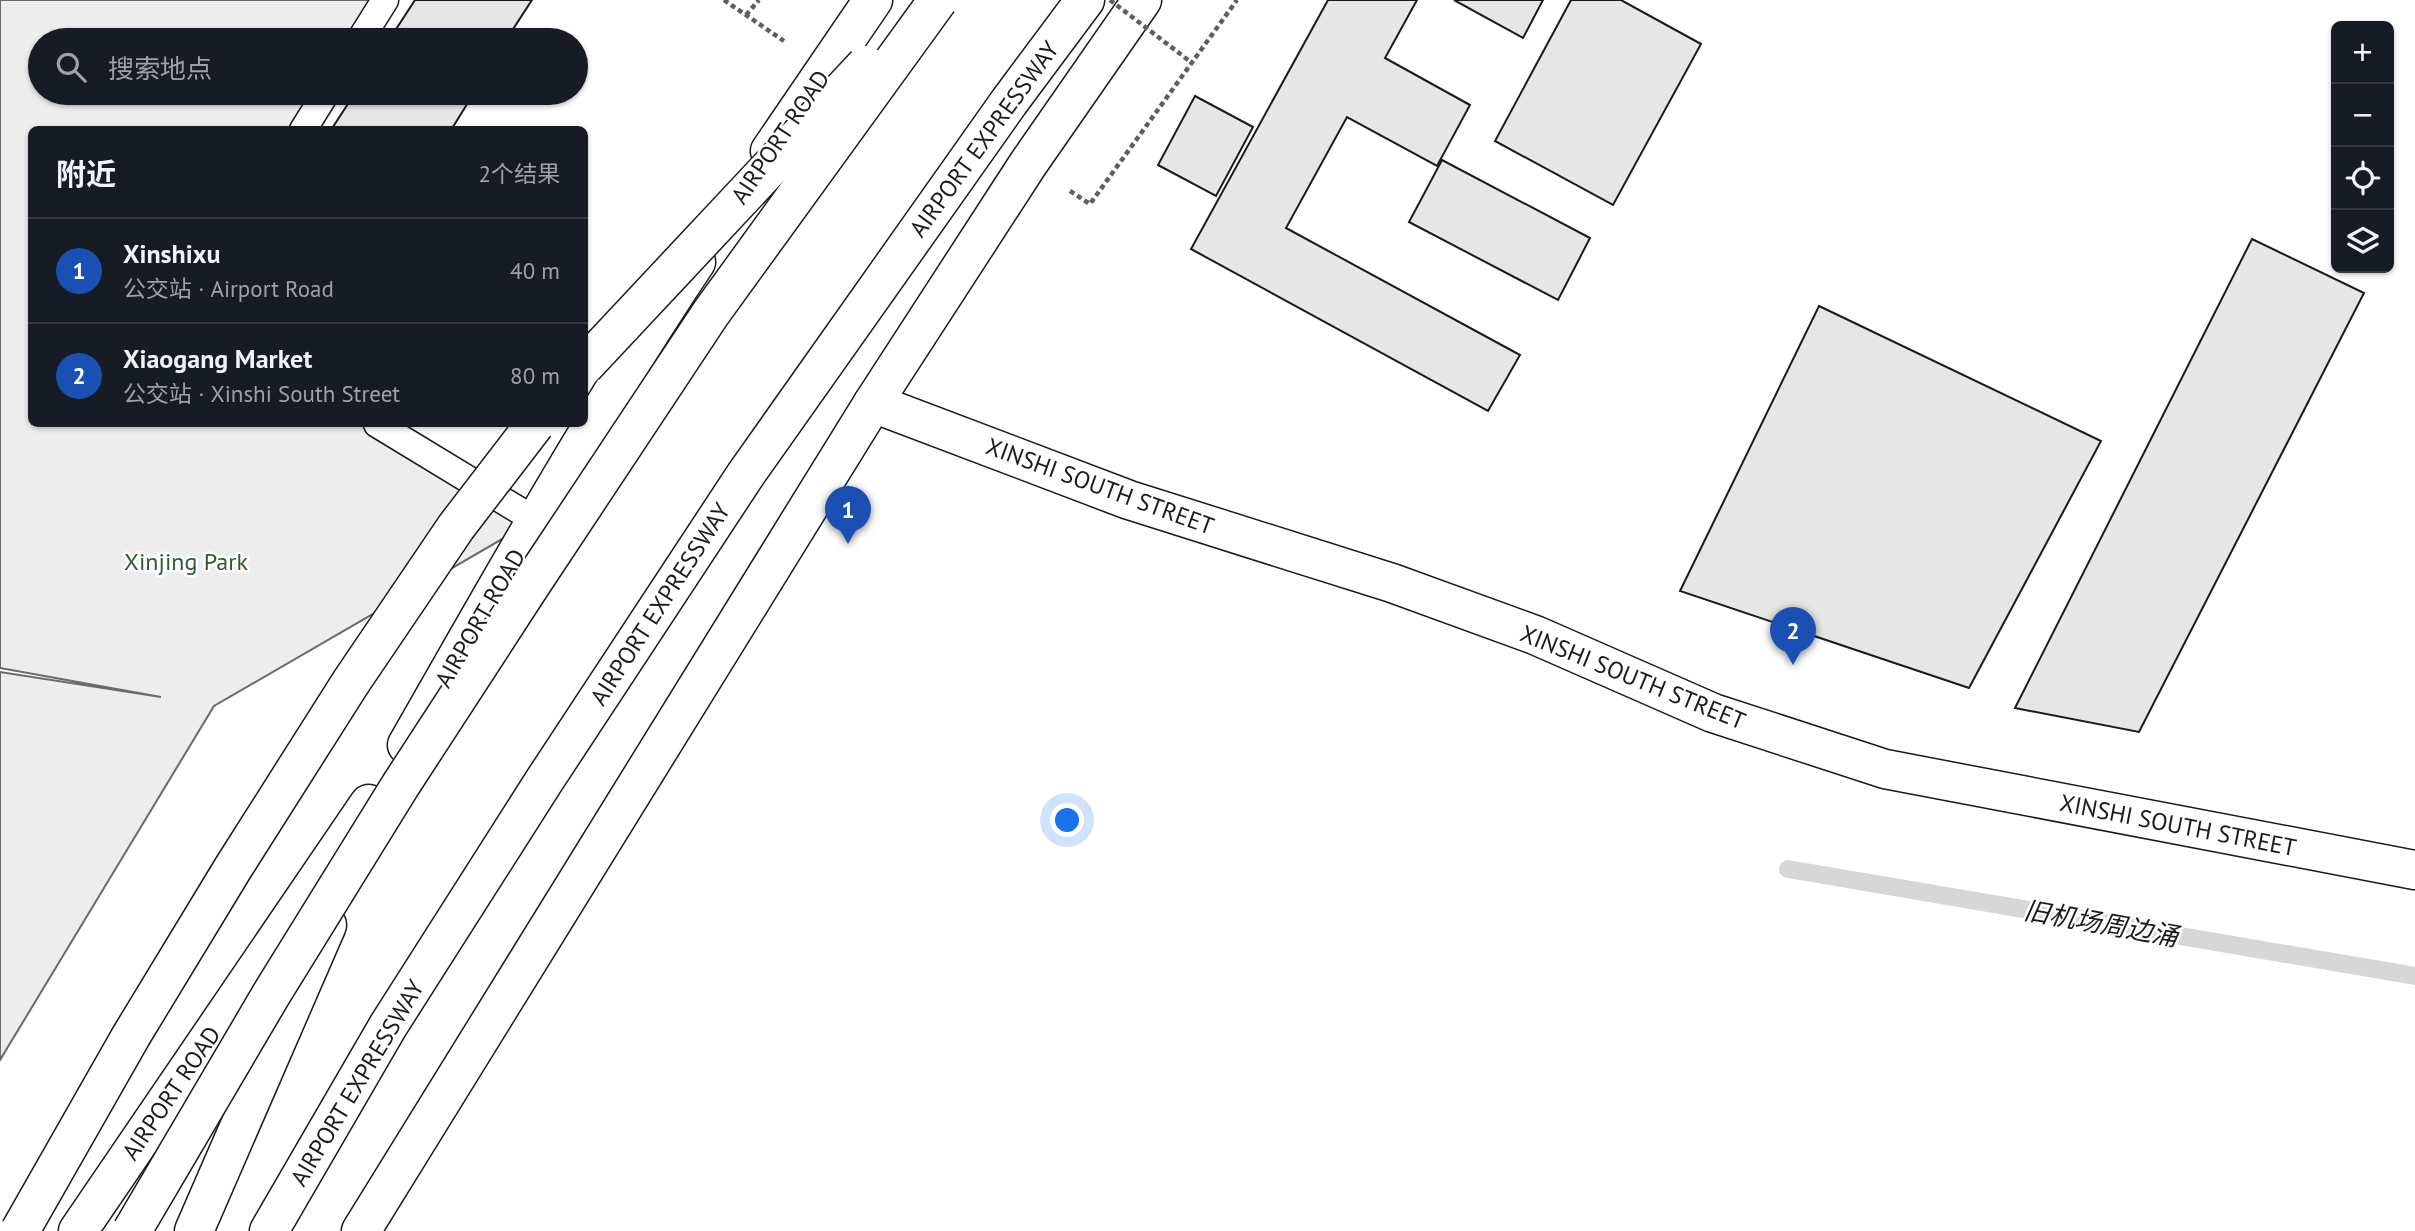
<!DOCTYPE html>
<html lang="zh">
<meta charset="utf-8">
<style>
body{margin:0;font-family:"PT Sans","Noto Sans SC",sans-serif;background:#242831;color:#f1f3f6}
.controls{position:absolute;right:21px;top:21px;display:grid;overflow:hidden;border-radius:10px;box-shadow:0 2px 5px #0004}
.controls button{width:63px;height:63px;display:grid;place-items:center;padding:0;border:0;border-bottom:2px solid #363941;background:#171b24;color:#f1f3f6;font:35px sans-serif}
.you{position:absolute;left:1068px;top:821px;width:24px;height:24px;margin:-18px;border:5px solid #fff;border-radius:50%;background:#1a73e8;box-shadow:0 0 0 10px #1a73e833}
.badge{display:grid;place-items:center;width:46px;height:46px;border-radius:50%;background:#0f766e;color:#fff;font-size:23px;font-weight:700}
.pin{position:absolute;translate:-50% -58px;filter:drop-shadow(0 2px 4px #0008)}
.pin::after{content:'';position:absolute;top:37px;width:24px;height:21px;background:inherit;clip-path:polygon(0 0,100% 0,50% 100%)}
.list{margin:0;padding:0;list-style:none}
h2{display:flex;justify-content:space-between;align-items:center;height:91px;margin:0;padding:0 28px;font-size:30px}
h2 small{font-size:23px;font-weight:400;color:#9ea1a6}
.list li{display:grid;grid-template-columns:46px 1fr auto;gap:21px;align-items:center;box-sizing:border-box;height:105px;padding:0 28px;border-top:2px solid #363941}
.list b{display:block;font-size:26px;white-space:nowrap}
.list p{margin:0;font-size:23px;white-space:nowrap;color:#9ea1a6}
.list em{font-size:23px;font-style:normal;color:#9ea1a6}
.icon{flex:none;width:38px;height:38px;fill:none;stroke:currentColor;stroke-width:2;stroke-linecap:round;stroke-linejoin:round}
.map{position:relative;flex:none;width:2415px;height:1231px;overflow:hidden}
.search{position:absolute;background:#171b24;box-shadow:0 2px 5px #0004;left:28px;top:28px;width:560px;height:77px;display:flex;align-items:center;gap:18px;box-sizing:border-box;padding:0 24px;border-radius:38px;color:#9ea1a6;font-size:26px}
.panel{position:absolute;background:#171b24;box-shadow:0 2px 5px #0004;left:28px;top:126px;width:560px;height:301px;border-radius:10px}
.map>svg:first-child{display:block}
.built{fill:#ededed;stroke:#6a6a6a;stroke-width:2}
.lines{fill:none;stroke-linecap:round;stroke-linejoin:round}
.stream{stroke:#d7d7d7;stroke-width:18}
.building{fill:#e6e6e6;stroke:#1a1a1a;stroke-width:2}
.lane-casing{stroke:#1a1a1a;stroke-width:29}
.street-casing{stroke:#1a1a1a;stroke-width:41}
.secondary-casing{stroke:#1a1a1a;stroke-width:41}
.highway-casing{stroke:#1a1a1a;stroke-width:41}
.path{stroke:#5f5f5f;stroke-width:4.5;stroke-dasharray:5 3.5;stroke-linecap:butt}
.lane{stroke:#fff;stroke-width:26}
.street{stroke:#fff;stroke-width:38}
.secondary{stroke:#fff;stroke-width:38}
.highway{stroke:#fff;stroke-width:38}
.highway-bridge-casing{stroke:#1a1a1a;stroke-width:41;stroke-linecap:butt}
.path-bridge{stroke:#5f5f5f;stroke-width:4.5;stroke-dasharray:5 3.5;stroke-linecap:butt}
.highway-bridge{stroke:#fff;stroke-width:38}
.labels{text-anchor:middle;dominant-baseline:central;stroke-width:5;stroke-linejoin:round;paint-order:stroke}
.street-label{font-size:24px;fill:#1a1a1a;stroke:#fff}
.park-label{font-size:24px;fill:#2b5a34;stroke:#fff}
.water-label{font-size:26px;font-style:italic;fill:#1a1a1a;stroke:#fff}
</style>
<div class="map">
<svg width="2415" height="1231" viewBox="0 0 2415 1231">
<rect width="100%" height="100%" fill="#fff"/>
<polygon class="built" points="0,0 385,0 360,40 40,40 40,93 326,93 303,129 32,130 32,424 377,424 535,520 214,706 0,1060 0,672 161,697 0,668"/>
<g class="lines">
<polyline class="stream" points="1788,869 2415,976"/>
</g>
<g class="building">
<polygon points="415,0 532,0 506,40 389,40"/>
<polygon points="1328,0 1417,0 1385,58 1470,105 1437,166 1347,117 1286,228 1520,355 1488,411 1191,249"/>
<polygon points="1454,0 1543,0 1523,38"/>
<polygon points="1571,0 1621,0 1701,44 1613,205 1495,141"/>
<polygon points="355,93 474,93 451,130 331,130"/>
<polygon points="1195,96 1253,127 1216,196 1158,165"/>
<polygon points="1442,160 1590,238 1558,300 1409,222"/>
<polygon points="2252,239 2364,293 2139,732 2015,708"/>
<polygon points="1819,306 2101,441 1969,688 1680,591"/>
</g>
<g class="lines">
<defs>
<g id="lane">
<polyline points="360,40 385,0"/>
<polyline points="303,130 326,93"/>
<polyline points="377,424 535,520"/>
</g>
<polyline id="street" points="873,403 1129,500 1392,583 1535,635 1713,713 1885,769 2415,870"/>
<polyline id="secondary" points="78,1231 369,804"/>
<g id="highway">
<polyline points="770,151 873,0"/>
<path d="M407 745C500 582 592 418 696 262"/>
<polyline points="194,1231 327,925"/>
<polyline points="269,1231 388,1026 544,781 746,474 1009,102 1085,0"/>
<polyline points="361,1231 873,403 1028,164 1142,0"/>
</g>
</defs>
<use href="#lane" class="lane-casing"/>
<use href="#street" class="street-casing"/>
<use href="#secondary" class="secondary-casing"/>
<use href="#highway" class="highway-casing"/>
<g class="path">
<polyline points="724,0 784,41"/>
<polyline points="746,15 759,0"/>
<polyline points="1070,191 1090,204 1237,0"/>
</g>
<use href="#lane" class="lane"/>
<use href="#street" class="street"/>
<use href="#secondary" class="secondary"/>
<use href="#highway" class="highway"/>
<defs>
<g id="highway-bridge">
<polyline points="584,366 866,65"/>
<polyline points="20,1231 131,1036 233,868 351,682 456,527 535,424"/>
<polyline points="132,1231 272,993 400,786 530,586 711,313 938,0"/>
</g>
</defs>
<use href="#highway-bridge" class="highway-bridge-casing"/>
<polyline class="path-bridge" points="1110,0 1192,63"/>
<use href="#highway-bridge" class="highway-bridge"/>
</g>
<g class="labels">
<g class="street-label">
<text transform="translate(780 137) rotate(-56)">AIRPORT ROAD</text>
<text transform="translate(984 139) rotate(-54)">AIRPORT EXPRESSWAY</text>
<text transform="translate(1100 486) rotate(20)">XINSHI SOUTH STREET</text>
<text transform="translate(660 604) rotate(-57)">AIRPORT EXPRESSWAY</text>
<text transform="translate(480 618) rotate(-60)">AIRPORT ROAD</text>
<text transform="translate(1633 677) rotate(22)">XINSHI SOUTH STREET</text>
<text transform="translate(2178 825) rotate(11)">XINSHI SOUTH STREET</text>
<text transform="translate(357 1083) rotate(-59)">AIRPORT EXPRESSWAY</text>
<text transform="translate(171 1093) rotate(-56)">AIRPORT ROAD</text>
</g>
<g class="park-label">
<text x="186" y="561">Xinjing Park</text>
</g>
<g class="water-label">
<text transform="translate(2101 923) rotate(10)">旧机场周边涌</text>
</g>
</g>
</svg>
<div class="controls">
<button>+</button>
<button>−</button>
<button><svg class="icon" aria-label="locate" viewBox="0 0 24 24"><circle cx="12" cy="12" r="6"/><path d="M12 2v4M12 18v4M2 12h4M18 12h4"/></svg></button>
<button><svg class="icon" aria-label="layers" viewBox="0 0 24 24"><path d="M12 4l9 5-9 5-9-5zM3 14l9 5 9-5"/></svg></button>
</div>
<div class="you"></div>
<div class="pin badge" style="left:848px;top:544px;background:#1a4fb4">1</div>
<div class="pin badge" style="left:1793px;top:665px;background:#1a4fb4">2</div>
<div class="search"><svg class="icon" aria-label="search" viewBox="0 0 24 24"><circle cx="10" cy="10" r="6"/><path d="M15 15l6 6"/></svg>搜索地点</div>
<section class="panel">
<h2>附近<small>2个结果</small></h2>
<ul class="list">
<li><span class="badge" style="background:#1a4fb4">1</span><div><b>Xinshixu</b><p>公交站 · Airport Road</p></div><em>40 m</em></li>
<li><span class="badge" style="background:#1a4fb4">2</span><div><b>Xiaogang Market</b><p>公交站 · Xinshi South Street</p></div><em>80 m</em></li>
</ul>
</section>
</div>
